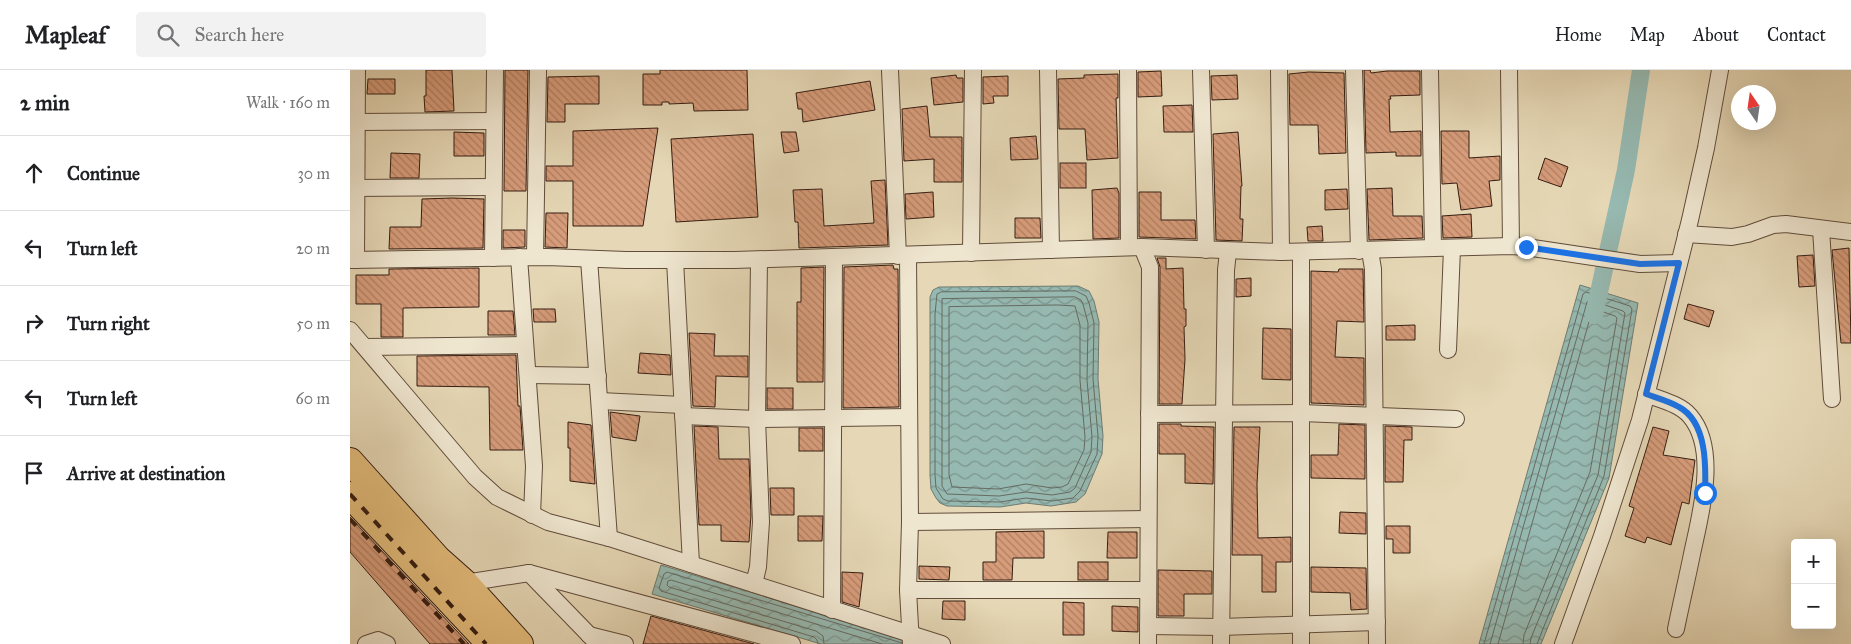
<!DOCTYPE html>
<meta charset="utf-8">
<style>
body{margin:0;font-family:"IM FELL Great Primer",serif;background:#f2f2f2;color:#202124}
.controls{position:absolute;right:15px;bottom:15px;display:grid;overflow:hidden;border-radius:5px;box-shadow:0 5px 20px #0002}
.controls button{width:45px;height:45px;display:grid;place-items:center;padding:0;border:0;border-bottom:1px solid #e0e0e0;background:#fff;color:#202124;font:25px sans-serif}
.compass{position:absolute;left:1381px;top:15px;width:45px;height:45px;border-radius:50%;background:#fff;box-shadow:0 5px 20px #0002;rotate:347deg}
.stop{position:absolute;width:15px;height:15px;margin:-11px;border:4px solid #1a73e8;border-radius:50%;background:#fff}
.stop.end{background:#1a73e8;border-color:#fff;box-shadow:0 1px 5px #0008}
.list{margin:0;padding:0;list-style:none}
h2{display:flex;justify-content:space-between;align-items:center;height:65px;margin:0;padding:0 20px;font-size:21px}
h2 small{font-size:16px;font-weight:400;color:#757577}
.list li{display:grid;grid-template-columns:32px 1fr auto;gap:15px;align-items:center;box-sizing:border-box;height:75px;padding:0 20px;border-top:1px solid #e0e0e0}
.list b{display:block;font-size:19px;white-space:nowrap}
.list em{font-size:16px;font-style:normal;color:#757577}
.icon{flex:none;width:28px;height:28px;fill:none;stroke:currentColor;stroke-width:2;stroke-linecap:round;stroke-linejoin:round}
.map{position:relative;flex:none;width:1501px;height:574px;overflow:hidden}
header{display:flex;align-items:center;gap:30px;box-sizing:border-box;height:70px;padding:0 25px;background:#fff;border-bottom:1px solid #e0e0e0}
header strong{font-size:24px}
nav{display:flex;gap:28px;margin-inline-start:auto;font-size:18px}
.search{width:350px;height:45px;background:#f2f2f2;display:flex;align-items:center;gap:12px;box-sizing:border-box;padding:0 18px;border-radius:5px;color:#757577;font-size:19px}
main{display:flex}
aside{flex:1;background:#fff}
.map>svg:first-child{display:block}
.water{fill:url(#water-waves);stroke:#6f7b71}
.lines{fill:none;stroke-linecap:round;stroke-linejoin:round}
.shore{stroke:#666b62;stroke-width:1}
.canal{stroke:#96b9b1;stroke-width:18}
.building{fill:url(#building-back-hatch);stroke:#351d12}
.street-casing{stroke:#614c3b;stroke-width:18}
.primary-casing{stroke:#351d12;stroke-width:28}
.street{stroke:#efe6d0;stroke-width:16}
.primary{stroke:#e3bc7b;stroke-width:26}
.rail{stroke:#351d12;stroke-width:4;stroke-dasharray:9 9;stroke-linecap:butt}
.route{stroke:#1a73e8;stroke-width:6}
</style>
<header>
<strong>Mapleaf</strong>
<div class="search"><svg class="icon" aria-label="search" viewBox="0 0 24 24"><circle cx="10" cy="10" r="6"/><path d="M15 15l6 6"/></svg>Search here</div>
<nav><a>Home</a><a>Map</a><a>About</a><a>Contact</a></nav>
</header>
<main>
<aside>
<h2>2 min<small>Walk · 160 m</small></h2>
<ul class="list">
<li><svg class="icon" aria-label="ahead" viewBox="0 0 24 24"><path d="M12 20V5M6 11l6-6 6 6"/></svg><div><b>Continue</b></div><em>30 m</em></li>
<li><svg class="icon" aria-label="left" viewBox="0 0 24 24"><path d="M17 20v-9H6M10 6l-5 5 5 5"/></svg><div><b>Turn left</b></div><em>20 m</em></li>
<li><svg class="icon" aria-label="right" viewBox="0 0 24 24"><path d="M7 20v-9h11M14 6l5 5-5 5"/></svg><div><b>Turn right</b></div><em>50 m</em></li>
<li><svg class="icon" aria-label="left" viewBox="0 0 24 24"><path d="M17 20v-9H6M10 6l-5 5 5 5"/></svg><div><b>Turn left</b></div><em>60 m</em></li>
<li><svg class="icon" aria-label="arrive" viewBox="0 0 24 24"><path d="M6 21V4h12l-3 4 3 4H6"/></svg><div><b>Arrive at destination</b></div></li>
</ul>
</aside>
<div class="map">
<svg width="1501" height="574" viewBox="0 0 1501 574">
<defs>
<pattern id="water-waves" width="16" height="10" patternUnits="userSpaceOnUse" patternTransform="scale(1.25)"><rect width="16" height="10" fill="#96b9b1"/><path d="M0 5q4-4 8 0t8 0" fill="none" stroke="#7b968f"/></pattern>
<pattern id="building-back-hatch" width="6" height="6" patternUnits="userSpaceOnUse" patternTransform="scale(1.25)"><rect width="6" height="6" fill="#d79c7a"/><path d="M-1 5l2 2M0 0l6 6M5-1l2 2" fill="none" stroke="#af7f63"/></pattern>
</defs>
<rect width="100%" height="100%" fill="#e6d8b6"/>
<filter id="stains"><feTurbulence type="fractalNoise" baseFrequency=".004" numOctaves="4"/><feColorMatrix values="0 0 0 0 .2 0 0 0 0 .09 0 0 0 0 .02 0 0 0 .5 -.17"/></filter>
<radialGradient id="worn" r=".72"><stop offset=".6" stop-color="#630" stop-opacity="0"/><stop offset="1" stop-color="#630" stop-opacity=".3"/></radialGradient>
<g class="water">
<polygon points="1230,215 1288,233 1259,408 1191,574 1129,574"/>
<polygon points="728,216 739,221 744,231 749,252 748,309 753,366 752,384 735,424 726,432 701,436 676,433 650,437 597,436 590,433 586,428 581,419 580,405 580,227 583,220 589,217"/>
<polygon points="311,495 571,574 471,574 302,524"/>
</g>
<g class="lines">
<g class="shore">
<polygon points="726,221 736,226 739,233 744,253 743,309 748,366 747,384 730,421 723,428 702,431 676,428 650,432 598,431 593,429 586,418 585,405 585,244 587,224 591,222"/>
<polygon points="725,227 731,230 733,234 738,253 737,310 742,367 741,382 725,418 720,422 702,425 676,422 649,426 597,424 592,416 592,229"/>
<polygon points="708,235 725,236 730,255 730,310 735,367 734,380 718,414 712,417 702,418 676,414 648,419 602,417 599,405 599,237"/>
<polyline points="468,574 467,570 464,567 311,521 309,518 314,504 317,502 552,573"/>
<polyline points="474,574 473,566 466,561 319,517 317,515 318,511 321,510 532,574"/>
<polyline points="1134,574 1233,224 1236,222 1280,236 1282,239 1254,406 1187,574"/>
<polyline points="1140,574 1237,232 1240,230 1273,241 1275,243 1248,405 1181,568 1180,574"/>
<polyline points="1148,574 1242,241 1245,239 1265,246 1267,248 1240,402 1174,565 1173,574"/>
</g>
<polyline class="canal" points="1244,245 1276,100 1291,0"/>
</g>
<g class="building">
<polygon points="76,0 102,0 104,41 75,42 74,26 76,26"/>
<polygon points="155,0 178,0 176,121 154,121"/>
<polygon points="310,0 397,0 398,40 344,41 343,33 319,34 319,32 312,32 312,35 293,35 293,4 310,4"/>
<polygon points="1014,0 1020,0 1021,3 1037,1 1070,1 1070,25 1040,26 1041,29 1039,29 1040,62 1071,61 1071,86 1046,86 1046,82 1016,83"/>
<polygon points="811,1 812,26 788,27 788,2"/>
<polygon points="959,2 994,3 996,83 969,84 968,55 940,55 939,4"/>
<polygon points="768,4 768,28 766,28 768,88 737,90 735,59 709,59 708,9 734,8 734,5"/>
<polygon points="606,5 607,8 613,8 613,32 584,35 581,8"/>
<polygon points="887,5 888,29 862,30 861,6"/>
<polygon points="249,6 249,34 215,34 215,52 197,52 198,7"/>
<polygon points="658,6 658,26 643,26 644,33 633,34 633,7"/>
<polygon points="18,9 45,9 45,24 17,24"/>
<polygon points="520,11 525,40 453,52 452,39 448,39 446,23"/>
<polygon points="842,35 843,62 814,62 813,36"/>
<polygon points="577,36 580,67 612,67 612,112 584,112 584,89 554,91 552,39"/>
<polygon points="308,58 293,156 223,156 223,111 196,111 196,96 223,96 223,61"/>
<polygon points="1091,61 1119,61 1119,88 1150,86 1150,110 1139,111 1142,136 1111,140 1107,113 1092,114"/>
<polygon points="104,62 134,63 134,86 104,86"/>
<polygon points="431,62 446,62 449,81 434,83"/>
<polygon points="888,62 892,116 891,116 890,149 893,149 892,171 866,170 863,64"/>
<polygon points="403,64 408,147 326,152 321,69"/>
<polygon points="686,66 688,89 661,90 660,68"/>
<polygon points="41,83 70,84 69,108 40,108"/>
<polygon points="1195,88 1218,97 1211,117 1188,109"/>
<rect x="710" y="93" width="26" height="25"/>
<polygon points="535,110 538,175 449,178 448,152 445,152 443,120 472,119 474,156 524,153 521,111"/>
<polygon points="767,118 769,123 769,168 743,169 742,120"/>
<polygon points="1042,118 1043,146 1072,146 1073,168 1019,170 1017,119"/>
<polygon points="997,119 998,139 975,140 975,120"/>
<polygon points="583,122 584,147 556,149 555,124"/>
<polygon points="789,122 811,122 811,150 845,150 846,169 789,167"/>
<polygon points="102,128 134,129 133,178 39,179 40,157 71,157 72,129"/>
<polygon points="196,143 218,143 217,178 195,177"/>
<polygon points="1121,144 1122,167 1093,168 1092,146"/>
<polygon points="665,148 690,148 691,168 665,168"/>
<polygon points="972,156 973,171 958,171 957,157"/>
<polygon points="153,160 175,160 175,177 153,178"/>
<polygon points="1499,178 1501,273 1491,273 1482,180"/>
<polygon points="1463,185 1465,216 1449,217 1447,186"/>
<polygon points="807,188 816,188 816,199 833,198 834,239 836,239 836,256 834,257 835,289 832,334 809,334 810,197"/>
<polygon points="543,195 544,199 548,199 549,337 493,338 494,197"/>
<polygon points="474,197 473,312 447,312 447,232 451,232 451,198"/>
<polygon points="129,198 129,237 53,238 53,267 31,267 31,234 6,234 6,205 39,205 39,199"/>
<polygon points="989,199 1013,199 1014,252 987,251 985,287 1014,288 1014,335 961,333 961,201 988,202"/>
<polygon points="901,208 901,226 886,227 886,209"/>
<polygon points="1338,234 1364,241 1359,257 1334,249"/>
<polygon points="183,239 205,239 206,252 184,252"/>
<polygon points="138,241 163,241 165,265 138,265"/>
<polygon points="1065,255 1065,270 1036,270 1036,256"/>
<polygon points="913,258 941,259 941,310 912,309"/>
<polygon points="339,263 365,264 364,286 398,286 398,307 366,306 365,337 343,336"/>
<polygon points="290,283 320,285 321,305 288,303"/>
<polygon points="166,285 168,336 170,336 173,380 140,380 139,317 67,316 67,286"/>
<rect x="417" y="318" width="26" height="21"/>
<polygon points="260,342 290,346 286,371 262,367"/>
<polygon points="218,352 241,355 245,414 220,411 220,378 218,378"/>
<polygon points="809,354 831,354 831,356 864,357 863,414 835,413 835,384 809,384"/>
<polygon points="989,354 1015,355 1015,409 961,408 961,385 988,385"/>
<polygon points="344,356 368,357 369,389 399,389 401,445 399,472 371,471 371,455 349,455"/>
<polygon points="1035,356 1062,357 1062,370 1054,370 1053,412 1035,412"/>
<polygon points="884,357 910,357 907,414 908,468 941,467 941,492 926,492 926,522 912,522 912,485 882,485"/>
<polygon points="1303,357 1319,361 1313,385 1345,390 1339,434 1332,432 1321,475 1297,467 1295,473 1275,466 1284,438 1279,436"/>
<rect x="449" y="358" width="24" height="23"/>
<polygon points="420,418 444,418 444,445 421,445"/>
<polygon points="990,442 1016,443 1016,464 989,463"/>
<polygon points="448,446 473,446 472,471 448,471"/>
<polygon points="0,447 119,574 80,574 0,482"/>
<polygon points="1036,456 1060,456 1060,483 1043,483 1043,469 1036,469"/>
<polygon points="694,461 694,488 663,488 662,510 633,510 633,492 646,492 646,462"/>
<polygon points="758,462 787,462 787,488 757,488"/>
<rect x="728" y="492" width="30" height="18"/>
<polygon points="569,496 600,497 599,510 569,509"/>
<polygon points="961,497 1016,498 1017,539 1001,540 1000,523 961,522"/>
<polygon points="808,500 862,501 862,524 834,524 834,546 808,546"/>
<polygon points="492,502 513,503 509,537 492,532"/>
<polygon points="593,531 615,531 615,550 592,549"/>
<polygon points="713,532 734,533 734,565 713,565"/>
<polygon points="762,536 788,537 788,562 762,561"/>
<polygon points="301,546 404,574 293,574"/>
</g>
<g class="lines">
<defs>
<g id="street">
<polyline points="540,0 548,186"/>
<polyline points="698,0 701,180"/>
<polyline points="778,0 779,177"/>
<polyline points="851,0 856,180"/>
<polyline points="929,0 931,182"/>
<polyline points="1004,0 1009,181"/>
<polyline points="1080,0 1083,178"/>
<polyline points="1159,0 1161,176"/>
<polyline points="6,52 144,51"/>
<polyline points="0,118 142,117"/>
<polyline points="1471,159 1482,329"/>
<polyline points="1336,164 1382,167 1398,164 1423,155 1436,154 1501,162"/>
<polyline points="792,177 800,197 798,574"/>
<polyline points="1020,181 1023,199 1027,574"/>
<polyline points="621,183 623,0"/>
<polyline points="558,185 560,452 558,520 561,574"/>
<polyline points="169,187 184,396 182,445"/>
<polyline points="185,187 188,0"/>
<polyline points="143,188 145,0"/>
<polyline points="239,189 259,468"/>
<polyline points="0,190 197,187 276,190 385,190 792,177 931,182 1161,176 1176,177 1290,194 1329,193"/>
<polyline points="6,190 7,0"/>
<polyline points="325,190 341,494"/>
<polyline points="0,260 125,407 147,427 198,452 259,468 592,574"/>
<polyline points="15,277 175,275"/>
<polyline points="1098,280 1102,178"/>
<polyline points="178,305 248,306"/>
<path d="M1296 324C1311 330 1330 334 1340 346 1369 380 1350 446 1342 484 1337 509 1331 534 1326 559"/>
<polyline points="250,331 332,335"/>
<polyline points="799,344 951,343 1106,349"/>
<polyline points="333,346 407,349 559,347"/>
<polyline points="560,452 798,449"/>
<polyline points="179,503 442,574"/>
<polyline points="115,513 179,503 248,574"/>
<polyline points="404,514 408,497 411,452 407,349 409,190"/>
<polyline points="558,520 798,520"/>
<polyline points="482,540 484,187"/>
<polyline points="798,556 871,557 1027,552"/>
<polyline points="239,565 275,574"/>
<polyline points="16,574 28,570 37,574"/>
<polyline points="871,574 876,200 878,182"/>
<polyline points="951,574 951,182"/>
<polyline points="1213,574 1252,466 1290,350 1340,150 1356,78 1370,0"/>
</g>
<g id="primary">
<polyline points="0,391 88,489 115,513 170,574"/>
<polyline points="0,425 140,574"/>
</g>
</defs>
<use href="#street" class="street-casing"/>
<use href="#primary" class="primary-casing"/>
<use href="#street" class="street"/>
<use href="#primary" class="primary"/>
<g class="rail">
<polyline points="0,424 136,574"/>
<polyline points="0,449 114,574"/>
</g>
</g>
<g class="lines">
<path class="route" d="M1176 177 1290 194 1329 193 1296 324C1307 328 1319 331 1329 337 1357 352 1356 396 1355 423"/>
</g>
<rect width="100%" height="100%" filter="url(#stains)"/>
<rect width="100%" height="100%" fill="url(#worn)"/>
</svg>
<div class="controls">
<button>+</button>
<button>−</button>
</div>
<svg class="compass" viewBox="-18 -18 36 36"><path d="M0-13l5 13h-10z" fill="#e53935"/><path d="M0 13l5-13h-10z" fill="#757577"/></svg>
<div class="stop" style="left:1355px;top:423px"></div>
<div class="stop end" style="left:1176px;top:177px"></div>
</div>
</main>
